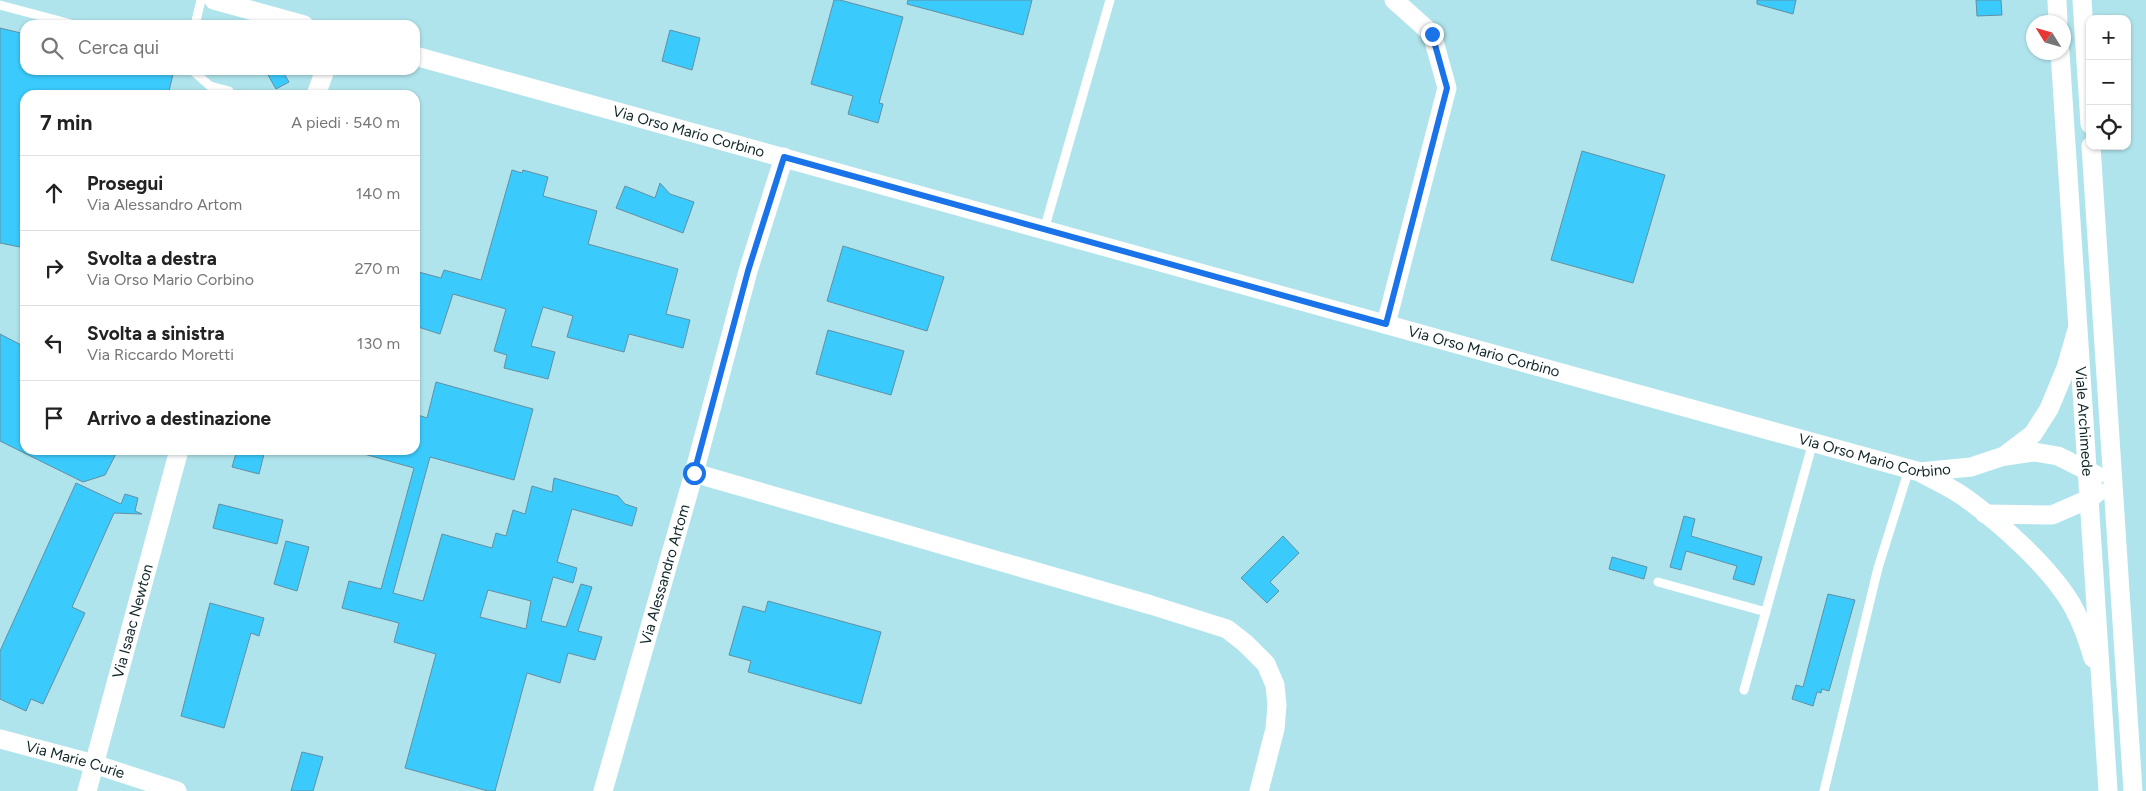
<!DOCTYPE html>
<html lang="it">
<meta charset="utf-8">
<style>
body{margin:0;font-family:Figtree,sans-serif;background:#f6f6f6;color:#222}
.controls{position:absolute;right:15px;top:15px;display:grid;overflow:hidden;border-radius:10px;box-shadow:0 1px 4px #0004}
.controls button{width:45px;height:45px;display:grid;place-items:center;padding:0;border:0;border-bottom:1px solid #e0e0e0;background:#fff;color:#222;font:25px sans-serif}
.compass{position:absolute;left:2026px;top:15px;width:45px;height:45px;border-radius:50%;background:#fff;box-shadow:0 1px 4px #0004;rotate:307deg}
.stop{position:absolute;width:15px;height:15px;margin:-11px;border:4px solid #1a73e8;border-radius:50%;background:#fff}
.stop.end{background:#1a73e8;border-color:#fff;box-shadow:0 1px 5px #0008}
.list{margin:0;padding:0;list-style:none}
h2{display:flex;justify-content:space-between;align-items:center;height:65px;margin:0;padding:0 20px;font-size:21px}
h2 small{font-size:16px;font-weight:400;color:#767676}
.list li{display:grid;grid-template-columns:32px 1fr auto;gap:15px;align-items:center;box-sizing:border-box;height:75px;padding:0 20px;border-top:1px solid #e0e0e0}
.list b{display:block;font-size:19px;white-space:nowrap}
.list p{margin:0;font-size:16px;white-space:nowrap;color:#767676}
.list em{font-size:16px;font-style:normal;color:#767676}
.icon{flex:none;width:28px;height:28px;fill:none;stroke:currentColor;stroke-width:2;stroke-linecap:round;stroke-linejoin:round}
.map{position:relative;flex:none;width:2146px;height:791px;overflow:hidden}
.search{position:absolute;background:#fff;box-shadow:0 1px 4px #0004;left:20px;top:20px;width:400px;height:55px;display:flex;align-items:center;gap:12px;box-sizing:border-box;padding:0 18px;border-radius:15px;color:#767676;font-size:19px}
.panel{position:absolute;background:#fff;box-shadow:0 1px 4px #0004;left:20px;top:90px;width:400px;height:365px;border-radius:15px}
.map>svg:first-child{display:block}
.building{fill:#3bcafc;stroke:#648fa1;fill-rule:evenodd}
.lines{fill:none;stroke-linecap:round;stroke-linejoin:round}
.service{stroke:#fff;stroke-width:9}
.minor{stroke:#fff;stroke-width:19}
.route{stroke:#1a73e8;stroke-width:6}
.labels{text-anchor:middle;dominant-baseline:central;stroke-width:5;stroke-linejoin:round;paint-order:stroke}
.street-label{font-size:15px;fill:#102528;stroke:#f3fdfe}
</style>
<div class="map">
<svg width="2146" height="791" viewBox="0 0 2146 791">
<rect width="100%" height="100%" fill="#b0e4ec"/>
<g class="building">
<polygon points="834,0 840,0 903,17 879,103 883,104 878,123 848,114 853,96 811,84"/>
<polygon points="908,0 1032,0 1023,35 907,4"/>
<polygon points="1757,0 1796,0 1793,14 1757,4"/>
<polygon points="1976,0 2001,0 2002,15 1977,16"/>
<polygon points="0,28 25,34 25,70 174,70 168,95 25,95 25,248 0,243"/>
<polygon points="670,30 700,38 692,70 662,61"/>
<polygon points="277,70 282,70 289,82 276,89 268,75"/>
<polygon points="1582,151 1665,175 1633,283 1551,260"/>
<polygon points="512,170 522,173 523,170 548,177 543,196 597,211 588,244 678,269 666,314 690,320 683,348 629,334 624,352 567,337 573,316 543,307 531,346 555,352 548,379 504,368 507,355 494,351 506,309 453,294 440,334 415,326 415,271 441,278 444,270 481,280"/>
<polygon points="660,183 670,194 694,202 683,233 616,208 625,186 655,198"/>
<polygon points="843,246 944,277 927,331 827,301"/>
<polygon points="828,330 904,351 891,395 816,374"/>
<polygon points="0,334 25,347 25,450 118,450 105,475 83,482 0,441"/>
<path d="M436 382 533 409 514 480 430 457 393 593 423 601 442 534 492 548 496 533 506 536 513 510 525 514 532 486 552 492 554 478 618 496 625 504 637 508 632 526 572 509 557 562 577 568 573 583 553 577 541 621 566 627 581 584 592 587 578 631 602 637 595 660 568 653 560 683 527 673 495 791H488L405 768 436 654 394 642 399 623 342 608 349 581 381 589 414 468 364 454V450H415V414L427 418ZM488 590 531 601 526 629 480 617Z"/>
<polygon points="237,450 265,450 259,474 232,467"/>
<polygon points="76,483 121,504 125,494 138,498 135,511 142,514 114,513 72,607 85,613 43,704 31,699 26,711 0,699 0,651"/>
<polygon points="219,504 283,520 277,544 213,528"/>
<polygon points="1684,516 1695,519 1691,536 1762,557 1754,585 1733,579 1737,566 1686,551 1681,570 1670,567"/>
<polygon points="1283,536 1299,553 1270,582 1279,591 1267,603 1241,578"/>
<polygon points="286,541 309,547 297,591 274,584"/>
<polygon points="1612,557 1647,567 1644,579 1609,569"/>
<polygon points="1828,594 1855,600 1829,691 1822,689 1821,693 1817,692 1813,706 1792,699 1796,685 1803,687"/>
<polygon points="768,601 881,632 861,704 748,672 751,661 729,655 743,606 765,612"/>
<polygon points="210,603 264,618 259,636 251,633 224,728 181,716"/>
<polygon points="302,752 323,757 313,791 291,791"/>
</g>
<g class="lines">
<g class="service">
<polyline points="0,5 75,25"/>
<polyline points="195,25 201,0"/>
<polyline points="192,70 210,86 229,91 228,95"/>
<polyline points="1044,230 1110,0"/>
<polyline points="1658,582 1766,612"/>
<polyline points="1744,690 1813,442"/>
<polyline points="1824,791 1878,568 1909,469"/>
</g>
<g class="minor">
<polyline points="214,0 304,25"/>
<polyline points="2057,0 2058,22"/>
<polyline points="2082,0 2090,124"/>
<path id="s1" d="M2060 52 2108 791"/>
<path id="s2" d="M415 56 1920 472 1971 467 2004 456 2033 434 2049 409 2066 368 2077 330"/>
<polyline points="316,95 325,70"/>
<polyline points="2091,146 2133,791"/>
<polyline points="1386,324 1447,88 1432,34 1394,0"/>
<polyline points="2006,456 2034,452 2058,456 2096,475"/>
<path d="M1920 472C1935 481 1953 488 1967 499 2001 524 2050 567 2072 605 2081 621 2088 640 2093 658"/>
<polyline points="694,473 1151,605 1227,629 1245,643 1266,664 1275,685 1277,705 1275,729 1259,791"/>
<polyline points="1985,514 2052,515 2089,499 2098,492"/>
<path id="s3" d="M0 739 94 764 177 791"/>
<path id="s4" d="M87 791 179 450"/>
<path id="s5" d="M603 791 694 473 748 271 784 157"/>
</g>
</g>
<g class="lines">
<polyline class="route" points="694,473 748,271 784,157 1386,324 1447,88 1432,34"/>
</g>
<g class="labels">
<g class="street-label">
<text stroke="none"><textPath href="#s2" startOffset="284">Via Orso Mario Corbino</textPath></text>
<text stroke="none"><textPath href="#s2" startOffset="1109">Via Orso Mario Corbino</textPath></text>
<text stroke="none"><textPath href="#s1" startOffset="370">Viale Archimede</textPath></text>
<text stroke="none"><textPath href="#s2" startOffset="1514">Via Orso Mario Corbino</textPath></text>
<text stroke="none"><textPath href="#s5" startOffset="225">Via Alessandro Artom</textPath></text>
<text stroke="none"><textPath href="#s4" startOffset="176">Via Isaac Newton</textPath></text>
<text stroke="none"><textPath href="#s3" startOffset="78">Via Marie Curie</textPath></text>
</g>
</g>
</svg>
<div class="controls">
<button>+</button>
<button>−</button>
<button><svg class="icon" aria-label="locate" viewBox="0 0 24 24"><circle cx="12" cy="12" r="6"/><path d="M12 2v4M12 18v4M2 12h4M18 12h4"/></svg></button>
</div>
<svg class="compass" viewBox="-18 -18 36 36"><path d="M0-13l5 13h-10z" fill="#e53935"/><path d="M0 13l5-13h-10z" fill="#767676"/></svg>
<div class="stop" style="left:694px;top:473px"></div>
<div class="stop end" style="left:1432px;top:34px"></div>
<div class="search"><svg class="icon" aria-label="search" viewBox="0 0 24 24"><circle cx="10" cy="10" r="6"/><path d="M15 15l6 6"/></svg>Cerca qui</div>
<section class="panel">
<h2>7 min<small>A piedi · 540 m</small></h2>
<ul class="list">
<li><svg class="icon" aria-label="ahead" viewBox="0 0 24 24"><path d="M12 20V5M6 11l6-6 6 6"/></svg><div><b>Prosegui</b><p>Via Alessandro Artom</p></div><em>140 m</em></li>
<li><svg class="icon" aria-label="right" viewBox="0 0 24 24"><path d="M7 20v-9h11M14 6l5 5-5 5"/></svg><div><b>Svolta a destra</b><p>Via Orso Mario Corbino</p></div><em>270 m</em></li>
<li><svg class="icon" aria-label="left" viewBox="0 0 24 24"><path d="M17 20v-9H6M10 6l-5 5 5 5"/></svg><div><b>Svolta a sinistra</b><p>Via Riccardo Moretti</p></div><em>130 m</em></li>
<li><svg class="icon" aria-label="arrive" viewBox="0 0 24 24"><path d="M6 21V4h12l-3 4 3 4H6"/></svg><div><b>Arrivo a destinazione</b></div></li>
</ul>
</section>
</div>
